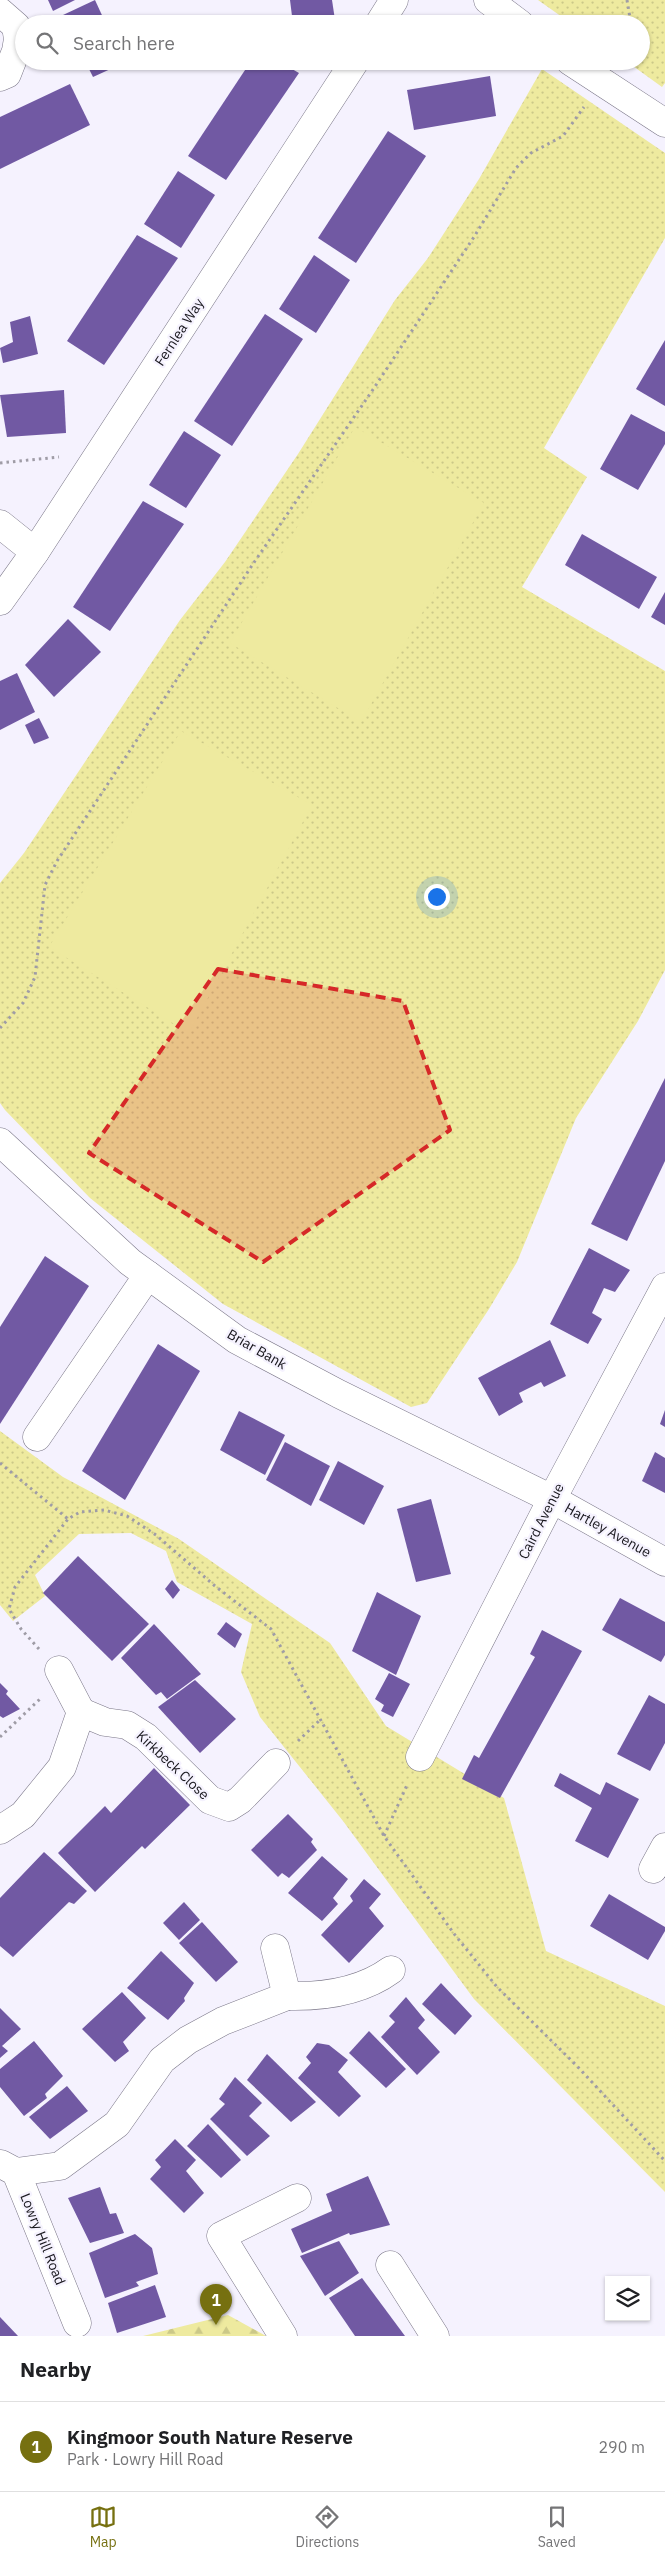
<!DOCTYPE html>
<meta charset="utf-8">
<style>
body{margin:0;font-family:"IBM Plex Sans",sans-serif;background:#f6f6f6;color:#202124}
.controls{position:absolute;right:15px;bottom:15px;display:grid;overflow:hidden;border-radius:0px;box-shadow:0 1px 4px #0004}
.controls button{width:45px;height:45px;display:grid;place-items:center;padding:0;border:0;border-bottom:1px solid #e0e0e0;background:#fff;color:#202124;font:25px sans-serif}
.you{position:absolute;left:436px;top:896px;width:18px;height:18px;margin:-12px;border:4px solid #fff;border-radius:50%;background:#1a73e8;box-shadow:0 0 0 8px #1a73e833}
.badge{display:grid;place-items:center;width:32px;height:32px;border-radius:50%;background:#767010;color:#fff;font-size:16px;font-weight:700}
.pin{position:absolute;translate:-50% -41px;filter:drop-shadow(0 1px 2px #0008)}
.pin::after{content:'';position:absolute;top:26px;width:18px;height:15px;background:inherit;clip-path:polygon(0 0,100% 0,50% 100%)}
.list{margin:0;padding:0;list-style:none}
h2{display:flex;justify-content:space-between;align-items:center;height:65px;margin:0;padding:0 20px;font-size:21px}
h2 small{font-size:16px;font-weight:400;color:#757577}
.list li{display:grid;grid-template-columns:32px 1fr auto;gap:15px;align-items:center;box-sizing:border-box;height:90px;padding:0 20px;border-top:1px solid #e0e0e0}
.list b{display:block;font-size:19px;white-space:nowrap}
.list p{margin:0;font-size:16px;white-space:nowrap;color:#757577}
.list em{font-size:16px;font-style:normal;color:#757577}
.icon{flex:none;width:28px;height:28px;fill:none;stroke:currentColor;stroke-width:2;stroke-linecap:round;stroke-linejoin:round}
.map{position:relative;flex:none;width:665px;height:2336px;overflow:hidden}
.search{position:absolute;background:#fff;box-shadow:0 1px 4px #0004;left:15px;right:15px;top:15px;height:55px;display:flex;align-items:center;gap:12px;box-sizing:border-box;padding:0 18px;border-radius:28px;color:#757577;font-size:19px}
.sheet{height:155px;background:#fff}
nav{display:flex;justify-content:space-around;align-items:center;box-sizing:border-box;height:70px;border-top:1px solid #e0e0e0;background:#fff;font-size:14px;color:#757577}
nav a{display:grid;justify-items:center;gap:2px}
nav .on{color:#767010}
.map>svg:first-child{display:block}
.grass{fill:url(#grass-dots)}
.forest{fill:url(#forest-firs)}
.garden{fill:#eeea9f}
.building{fill:#7159a3}
.lines{fill:none;stroke-linecap:round;stroke-linejoin:round}
.minor-casing{stroke:#7b7788;stroke-width:29}
.path{stroke:#9f9ca6;stroke-width:3;stroke-dasharray:2.5 4;stroke-linecap:butt}
.minor{stroke:#fff;stroke-width:28}
.marked{fill:#d62828;fill-opacity:0.2;stroke:#d62828;stroke-width:4;stroke-dasharray:10 6;stroke-linejoin:round}
.labels{text-anchor:middle;dominant-baseline:central;stroke-width:4.5;stroke-linejoin:round;paint-order:stroke}
.street-label{font-size:14px;fill:#18171d;stroke:#f5f2fe}
</style>
<div class="map">
<svg width="665" height="2336" viewBox="0 0 665 2336">
<defs>
<pattern id="grass-dots" width="8" height="8" patternUnits="userSpaceOnUse" patternTransform="scale(1.25)"><rect width="8" height="8" fill="#eeea9f"/><path d="M2 2h.1M6 6h.1" fill="none" stroke="#cbc888" stroke-width="1.8" stroke-linecap="round"/></pattern>
<pattern id="forest-firs" width="22" height="20" patternUnits="userSpaceOnUse" patternTransform="scale(1.25)"><rect width="22" height="20" fill="#eeea9f"/><path d="M5 1l3.5 6h-7zM16 11l3.5 6h-7z" fill="#cbc888"/></pattern>
</defs>
<rect width="100%" height="100%" fill="#f5f2fe"/>
<g class="grass">
<polygon points="538,0 665,0 665,83 662,87 626,61 641,61 641,24 572,24"/>
<polygon points="542,69 665,153 665,238 544,448 587,477 522,587 665,671 665,970 638,1021 576,1118 517,1262 489,1309 427,1403 411,1407 223,1304 90,1198 5,1110 0,1103 0,883 24,853 180,620 225,562 298,454 395,300 428,258 479,179"/>
<polygon points="0,1431 63,1477 179,1539 330,1643 386,1726 504,1798 546,1951 665,2006 665,2192 474,1999 343,1821 260,1717 241,1672 252,1624 177,1582 166,1551 131,1533 79,1534 35,1575 45,1596 13,1621 0,1605"/>
</g>
<polygon class="forest" points="228,2315 266,2336 143,2336"/>
<g class="garden">
<polygon points="355,427 484,503 361,722 230,643"/>
<polygon points="181,731 312,805 189,1033 49,947"/>
</g>
<g class="building">
<polygon points="48,0 75,0 53,11"/>
<polygon points="95,0 106,24 68,24 63,15"/>
<polygon points="290,0 332,0 335,20 293,24"/>
<polygon points="85,61 128,61 93,77"/>
<polygon points="251,61 278,61 299,73 226,180 188,156"/>
<polygon points="490,76 496,116 414,130 407,90"/>
<polygon points="70,84 90,125 0,169 0,117"/>
<polygon points="388,131 426,156 356,263 318,238"/>
<polygon points="178,171 215,195 181,248 144,224"/>
<polygon points="137,235 178,258 104,365 67,341"/>
<polygon points="314,255 350,280 316,333 279,309"/>
<polygon points="265,314 303,339 232,446 194,421"/>
<polygon points="30,316 38,354 3,363 0,348 13,342 10,322"/>
<polygon points="665,340 665,406 636,389"/>
<polygon points="64,390 66,433 7,437 0,395"/>
<polygon points="631,414 665,432 665,444 638,490 600,469"/>
<polygon points="184,431 221,455 186,508 149,485"/>
<polygon points="143,501 184,524 110,631 73,607"/>
<polygon points="582,534 657,577 639,609 565,565"/>
<polygon points="665,592 665,625 651,617"/>
<polygon points="68,619 101,652 54,697 25,665"/>
<polygon points="17,673 35,712 0,730 0,681"/>
<polygon points="39,718 49,738 34,744 25,725"/>
<polygon points="665,1078 665,1161 627,1241 591,1224"/>
<polygon points="589,1248 630,1270 615,1292 604,1288 592,1313 602,1319 588,1344 550,1324"/>
<polygon points="45,1256 89,1286 0,1424 0,1327"/>
<polygon points="550,1340 566,1376 544,1387 541,1382 519,1393 523,1402 499,1416 478,1378"/>
<polygon points="158,1344 200,1371 125,1500 82,1471"/>
<polygon points="665,1410 665,1427 660,1424"/>
<polygon points="239,1411 285,1435 265,1475 220,1450"/>
<polygon points="285,1442 330,1466 311,1506 266,1480"/>
<polygon points="655,1452 665,1458 665,1493 642,1481"/>
<polygon points="338,1461 384,1486 364,1525 319,1500"/>
<polygon points="431,1499 451,1574 416,1582 397,1509"/>
<polygon points="78,1556 149,1624 112,1661 43,1593"/>
<polygon points="172,1580 180,1590 173,1599 165,1589"/>
<polygon points="377,1592 421,1616 396,1675 352,1651"/>
<polygon points="620,1598 665,1622 665,1655 661,1662 602,1630"/>
<polygon points="226,1622 242,1634 235,1648 217,1634"/>
<polygon points="154,1624 201,1674 167,1699 161,1692 156,1695 121,1658"/>
<polygon points="542,1630 582,1651 500,1798 462,1779 474,1755 479,1758 535,1657 530,1654"/>
<polygon points="389,1673 410,1684 393,1717 381,1711 384,1705 375,1699"/>
<polygon points="195,1680 236,1719 200,1753 158,1707"/>
<polygon points="0,1683 8,1691 6,1694 20,1709 3,1718 0,1716"/>
<polygon points="649,1695 665,1704 665,1743 650,1771 617,1754"/>
<polygon points="154,1768 190,1805 145,1849 142,1846 95,1892 58,1853 105,1806 111,1813"/>
<polygon points="560,1773 600,1795 606,1782 639,1799 608,1858 575,1841 592,1808 554,1786"/>
<polygon points="288,1814 313,1839 311,1842 317,1850 289,1878 282,1873 278,1877 251,1850"/>
<polygon points="44,1852 87,1891 74,1904 69,1902 13,1957 0,1946 0,1898"/>
<polygon points="322,1856 348,1879 333,1898 338,1904 322,1921 288,1893"/>
<polygon points="364,1879 381,1894 369,1908 384,1926 349,1963 321,1935 353,1901 350,1896"/>
<polygon points="609,1894 665,1927 665,1931 648,1960 590,1926"/>
<polygon points="184,1902 200,1920 179,1940 163,1923"/>
<polygon points="202,1922 238,1962 216,1982 179,1943"/>
<polygon points="161,1951 194,1983 184,1998 185,2001 168,2020 127,1988"/>
<polygon points="441,1983 472,2016 455,2035 422,2004"/>
<polygon points="122,1992 146,2018 123,2042 129,2051 115,2062 82,2029"/>
<polygon points="406,1997 425,2020 418,2028 440,2052 417,2075 381,2037 395,2022 389,2016"/>
<polygon points="0,2008 21,2029 2,2046 8,2051 0,2058"/>
<polygon points="369,2031 406,2069 386,2088 349,2053"/>
<polygon points="34,2041 63,2076 45,2094 47,2098 24,2116 0,2087 0,2069"/>
<polygon points="317,2043 329,2045 348,2060 338,2072 361,2096 339,2117 298,2078 311,2063 306,2057"/>
<polygon points="267,2054 316,2102 291,2122 247,2080"/>
<polygon points="235,2077 262,2103 249,2116 270,2136 247,2156 210,2119 225,2104 219,2099"/>
<polygon points="67,2086 88,2111 50,2139 29,2117"/>
<polygon points="208,2124 241,2160 221,2178 187,2146"/>
<polygon points="175,2139 196,2160 186,2171 204,2193 184,2213 150,2179 161,2167 155,2160"/>
<polygon points="368,2176 390,2225 350,2235 349,2233 302,2253 291,2229 332,2211 326,2194"/>
<polygon points="100,2187 110,2214 116,2213 124,2233 90,2243 68,2198"/>
<polygon points="135,2234 152,2248 158,2274 136,2282 139,2286 105,2298 89,2253"/>
<polygon points="339,2241 359,2273 325,2296 300,2256"/>
<polygon points="362,2278 405,2336 355,2336 329,2298"/>
<polygon points="155,2285 166,2317 117,2333 108,2303"/>
<polygon points="0,2317 18,2336 0,2336"/>
</g>
<g class="lines">
<defs>
<g id="minor">
<polyline points="488,0 520,24"/>
<polyline points="0,12 16,26 18,39 16,51 7,74 0,77"/>
<polyline points="379,24 394,0"/>
<polyline points="570,61 665,123"/>
<polyline points="0,524 35,552"/>
<polyline points="0,601 35,552 355,61"/>
<polyline points="0,1142 130,1262 237,1340 339,1394 552,1499 665,1562"/>
<polyline points="37,1437 148,1275"/>
<polyline points="59,1670 81,1712"/>
<polyline points="420,1757 552,1499 665,1287"/>
<polyline points="0,1830 23,1815 62,1767 81,1712 105,1722 127,1725 146,1737 210,1800 229,1807 240,1800 276,1763"/>
<polyline points="653,1869 665,1847"/>
<path d="M287 1996C324 1997 361 1992 391 1970"/>
<polyline points="1,2164 16,2172 77,2323"/>
<polyline points="16,2172 60,2166 117,2124 162,2060 188,2040 223,2021 287,1996 275,1948"/>
<polyline points="390,2265 435,2336"/>
<polyline points="283,2336 221,2236 297,2198"/>
</g>
</defs>
<use href="#minor" class="minor-casing"/>
<g class="path">
<polyline points="627,0 631,24"/>
<polyline points="0,463 59,457"/>
<polyline points="0,1028 23,1003 35,977 45,885 57,861 255,561 372,391 474,237 516,168 531,153 563,136 584,107"/>
<polyline points="0,1463 68,1519 80,1512 104,1510 127,1516 156,1535 215,1586 271,1629 384,1836 455,1935 497,1987 577,2066 665,2161"/>
<polyline points="39,1649 21,1629 9,1609 15,1587 68,1519"/>
<polyline points="0,1737 40,1699"/>
<polyline points="298,1741 321,1719"/>
<polyline points="384,1836 407,1785"/>
</g>
<use href="#minor" class="minor"/>
</g>
<path class="marked" d="M218 969 403 1001 450 1130 263 1262 89 1153Z"/>
<g class="labels">
<g class="street-label">
<text transform="translate(179 332) rotate(-57)">Fernlea Way</text>
<text transform="translate(257 1349) rotate(30)">Briar Bank</text>
<text transform="translate(541 1521) rotate(-63)">Caird Avenue</text>
<text transform="translate(608 1530) rotate(29)">Hartley Avenue</text>
<text transform="translate(173 1765) rotate(43)">Kirkbeck Close</text>
<text transform="translate(43 2239) rotate(68)">Lowry Hill Road</text>
</g>
</g>
</svg>
<div class="controls">
<button><svg class="icon" aria-label="layers" viewBox="0 0 24 24"><path d="M12 4l9 5-9 5-9-5zM3 14l9 5 9-5"/></svg></button>
</div>
<div class="you"></div>
<div class="pin badge" style="left:216px;top:2325px">1</div>
<div class="search"><svg class="icon" aria-label="search" viewBox="0 0 24 24"><circle cx="10" cy="10" r="6"/><path d="M15 15l6 6"/></svg>Search here</div>
</div>
<section class="sheet">
<h2>Nearby<small></small></h2>
<ul class="list">
<li><span class="badge">1</span><div><b>Kingmoor South Nature Reserve</b><p>Park · Lowry Hill Road</p></div><em>290 m</em></li>
</ul>
</section>
<nav>
<a class="on"><svg class="icon" aria-label="map" viewBox="0 0 24 24"><path d="M3 6l6-2 6 2 6-2v14l-6 2-6-2-6 2zM9 4v14M15 6v14"/></svg>Map</a>
<a><svg class="icon" aria-label="directions" viewBox="0 0 24 24"><path d="M12 3l9 9-9 9-9-9zM9 14v-3h6M13 9l2 2-2 2"/></svg>Directions</a>
<a><svg class="icon" aria-label="saved" viewBox="0 0 24 24"><path d="M7 4h10v16l-5-4-5 4z"/></svg>Saved</a>
</nav>
